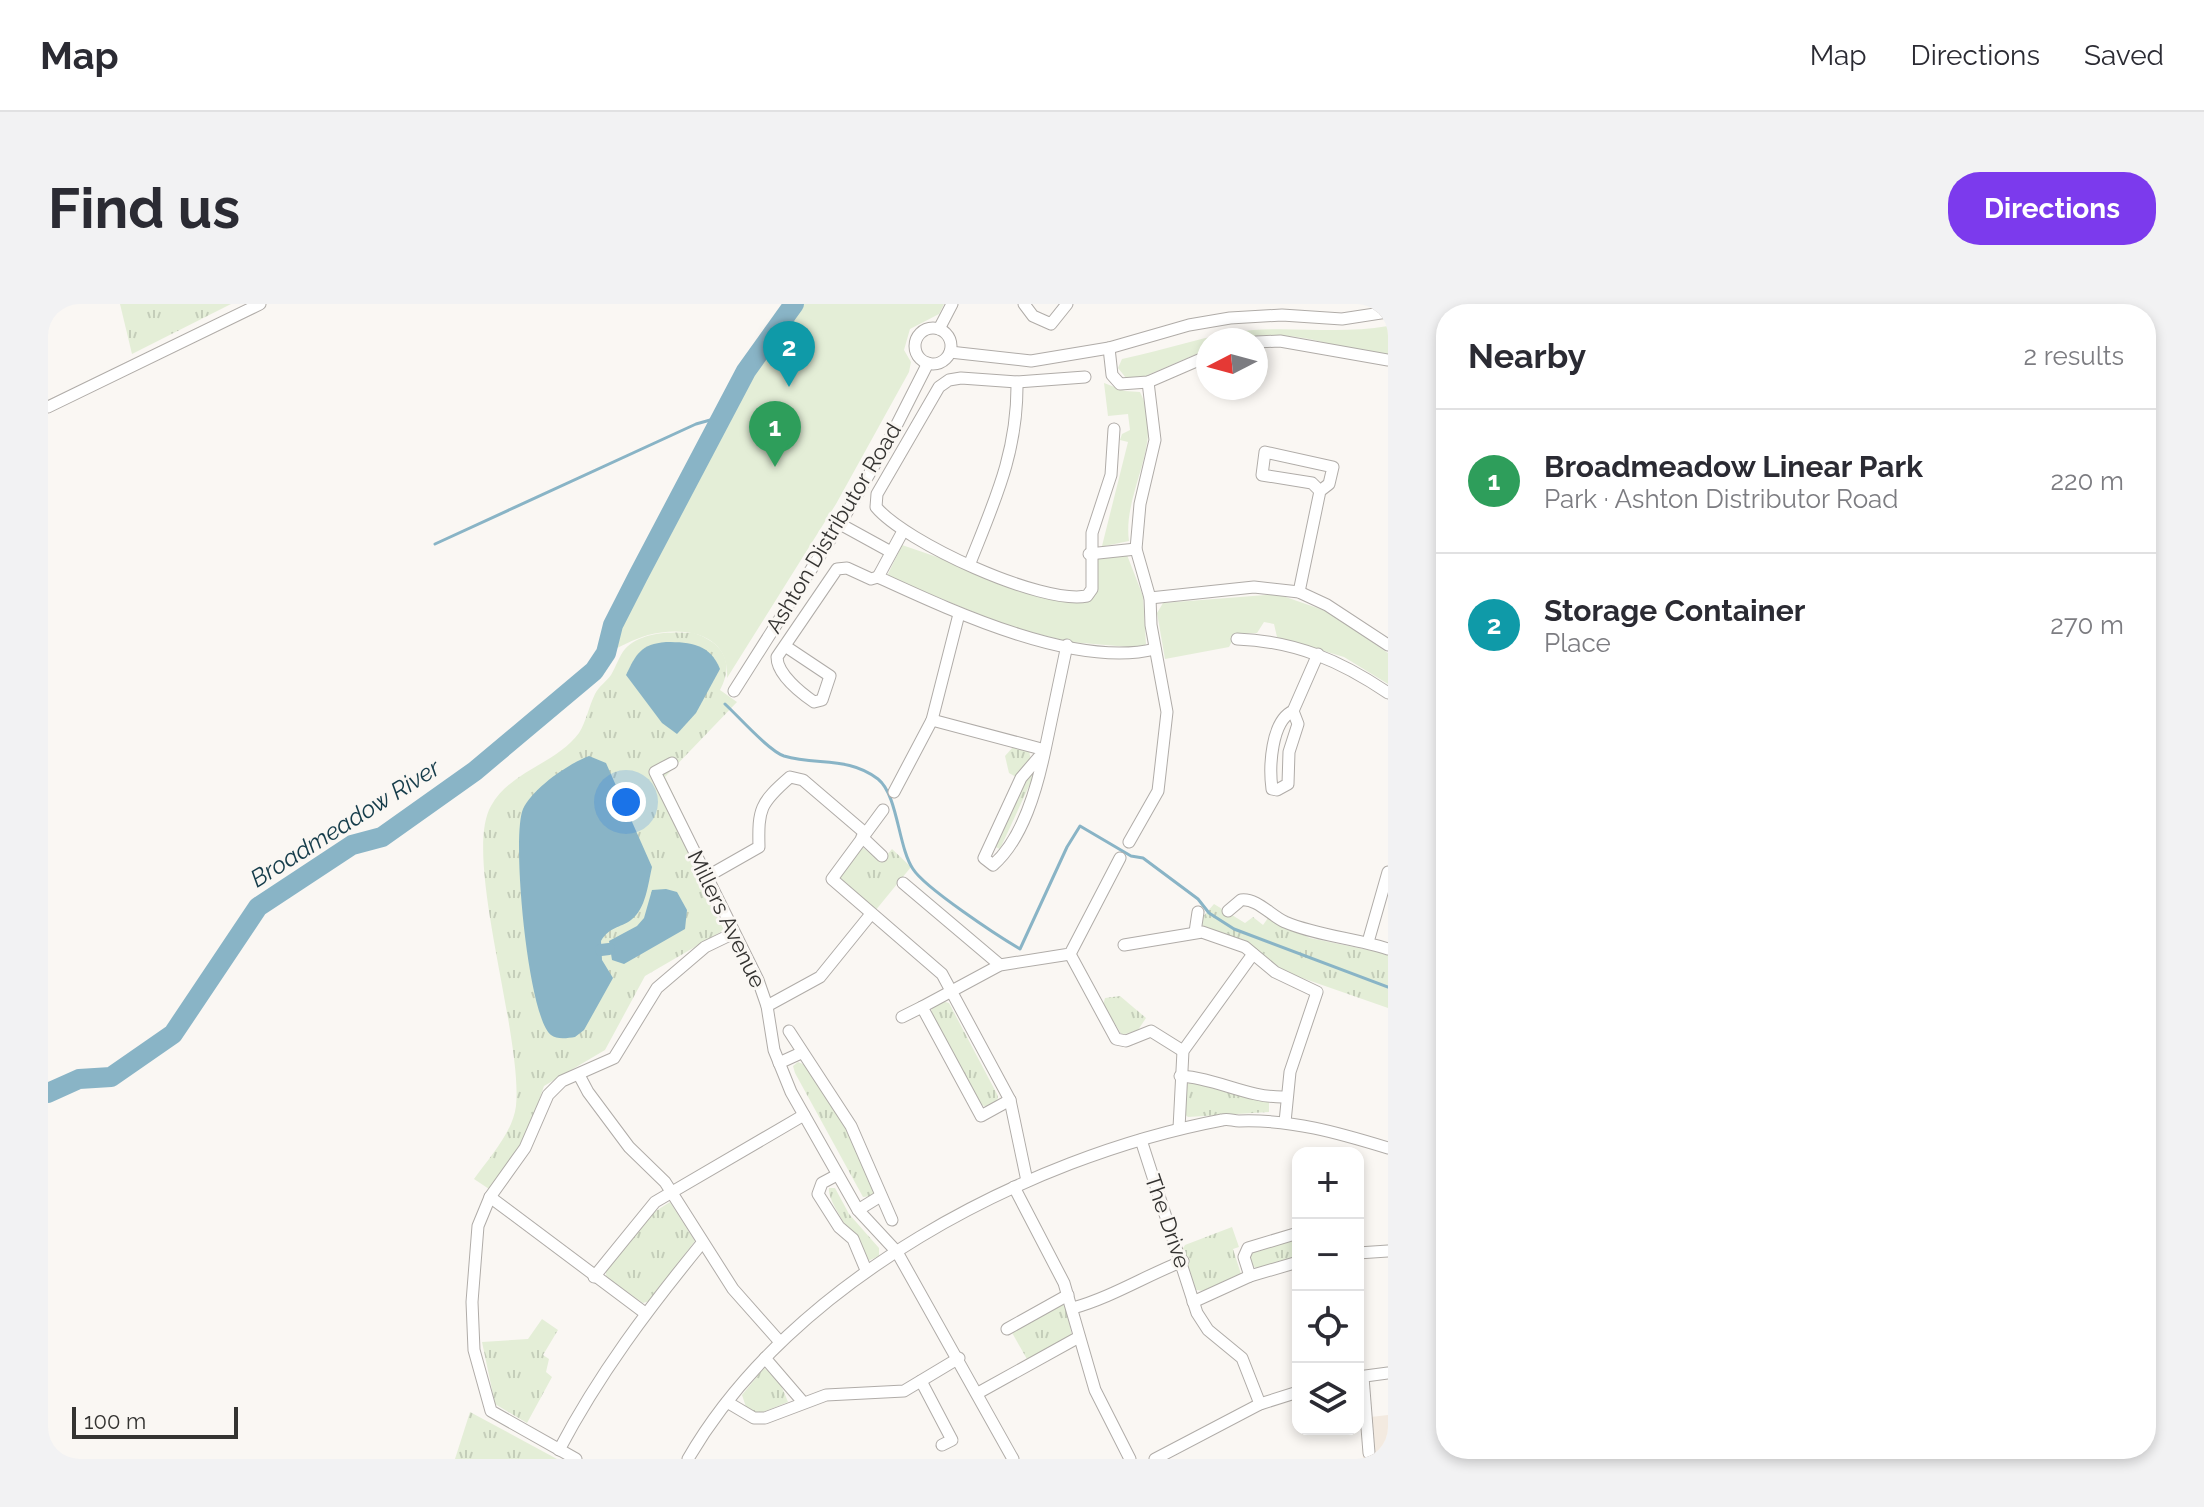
<!DOCTYPE html>
<meta charset="utf-8">
<style>
body{margin:0;font-family:Raleway,sans-serif;background:#f2f2f3;color:#2b2b33}
.controls{position:absolute;right:24px;bottom:24px;display:grid;overflow:hidden;border-radius:16px;box-shadow:0 4px 12px #0003}
.controls button{width:72px;height:72px;display:grid;place-items:center;padding:0;border:0;border-bottom:2px solid #e1e1e2;background:#fff;color:#2b2b33;font:40px sans-serif}
.compass{position:absolute;left:1148px;top:24px;width:72px;height:72px;border-radius:50%;background:#fff;box-shadow:0 4px 12px #0003;rotate:264deg}
.scale{position:absolute;left:24px;bottom:20px;width:166px;box-sizing:border-box;padding-left:8px;border:4px solid #343331;border-top:0;font-size:22px;line-height:28px;white-space:nowrap;color:#343331;-webkit-text-stroke:6px #faf7f3;paint-order:stroke}
.you{position:absolute;left:578px;top:498px;width:28px;height:28px;margin:-20px;border:6px solid #fff;border-radius:50%;background:#1a73e8;box-shadow:0 0 0 12px #1a73e833}
.badge{display:grid;place-items:center;width:52px;height:52px;border-radius:50%;background:#7c3aed;color:#fff;font-size:26px;font-weight:700}
.pin{position:absolute;translate:-50% -66px;filter:drop-shadow(0 2px 4px #0008)}
.pin::after{content:'';position:absolute;top:42px;width:28px;height:24px;background:inherit;clip-path:polygon(0 0,100% 0,50% 100%)}
.list{margin:0;padding:0;list-style:none}
h2{display:flex;justify-content:space-between;align-items:center;height:104px;margin:0;padding:0 32px;font-size:34px}
h2 small{font-size:26px;font-weight:400;color:#7c7c81}
.list li{display:grid;grid-template-columns:52px 1fr auto;gap:24px;align-items:center;box-sizing:border-box;height:144px;padding:0 32px;border-top:2px solid #e1e1e2}
.list b{display:block;font-size:30px;white-space:nowrap}
.list p{margin:0;font-size:26px;white-space:nowrap;color:#7c7c81}
.list em{font-size:26px;font-style:normal;color:#7c7c81}
.icon{flex:none;width:44px;height:44px;fill:none;stroke:currentColor;stroke-width:2;stroke-linecap:round;stroke-linejoin:round}
.map{position:relative;flex:none;width:1340px;height:1155px;overflow:hidden;border-radius:32px}
header{display:flex;align-items:center;gap:48px;box-sizing:border-box;height:112px;padding:0 40px;background:#fff;border-bottom:2px solid #e1e1e2}
header strong{font-size:38px}
nav{display:flex;gap:44px;margin-inline-start:auto;font-size:28px}
.intro{display:flex;align-items:center;justify-content:space-between;box-sizing:border-box;height:192px;padding:0 48px}
h1{margin:0;font-size:56px}
.button{padding:20px 36px;border-radius:32px;background:#7c3aed;color:#fff;font-size:28px;font-weight:700}
main{display:flex;gap:48px;padding:0 48px}
aside{flex:1;background:#fff;border-radius:32px;box-shadow:0 4px 12px #0003}
.map>svg:first-child{display:block}
.built{fill:#f3eae0}
.grass{fill:url(#grass-tufts)}
.green{fill:#e4eed7}
.water{fill:#89b4c6}
.lines{fill:none;stroke-linecap:round;stroke-linejoin:round}
.stream{stroke:#89b4c6;stroke-width:3}
.canal{stroke:#89b4c6;stroke-width:12}
.river{stroke:#89b4c6;stroke-width:20}
.street-casing{stroke:#b0aca8;stroke-width:13}
.street{stroke:#fff;stroke-width:11}
.labels{text-anchor:middle;dominant-baseline:central;stroke-width:6;stroke-linejoin:round;paint-order:stroke}
.street-label{font-size:22px;fill:#343331;stroke:#faf7f3}
.water-label{font-size:24px;font-style:italic;fill:#153c4a;stroke:#faf7f3}
</style>
<header>
<strong>Map</strong>
<nav><a>Map</a><a>Directions</a><a>Saved</a></nav>
</header>
<div class="intro"><h1>Find us</h1><a class="button">Directions</a></div>
<main>
<div class="map">
<svg width="1340" height="1155" viewBox="0 0 1340 1155">
<defs>
<pattern id="grass-tufts" width="24" height="20" patternUnits="userSpaceOnUse" patternTransform="scale(2)"><rect width="24" height="20" fill="#e4eed7"/><path d="M3 7l-1-3M5 7V3M7 7l1-3M15 17l-1-3M17 17v-4M19 17l1-3" fill="none" stroke="#c4cdb9"/></pattern>
</defs>
<rect width="100%" height="100%" fill="#faf7f3"/>
<polygon class="built" points="1340,1111 1340,1155 1315,1155 1314,1114"/>
<g class="grass">
<polygon points="72,0 183,0 84,50"/>
<path d="M646 329C675 339 687 358 672 386L689 398 617 473 661 565 648 573 676 626 597 672 557 746 496 782 474 845 441 885 426 875C441 854 465 828 468 802 475 731 414 552 443 502 462 467 508 460 531 429 538 418 541 402 547 390 551 382 558 378 563 371 568 363 571 352 577 345 594 327 624 328 646 329Z"/>
<polygon points="965,443 981,447 983,456 968,473 961,469 957,452"/>
<polygon points="983,468 987,469 952,545 945,542"/>
<polygon points="813,542 833,558 844,545 863,563 827,607 791,576 791,570"/>
<polygon points="1166,600 1197,619 1205,613 1215,621 1220,614 1262,634 1340,650 1340,704 1237,668 1202,640 1155,622 1152,616"/>
<polygon points="1072,692 1098,714 1090,726 1074,731 1055,701 1057,694"/>
<polygon points="894,697 901,699 950,792 949,798 940,803 933,801 883,709 885,701"/>
<polygon points="750,758 760,762 799,822 826,884 825,892 815,893 747,769 745,762"/>
<polygon points="1144,778 1221,798 1221,808 1140,813 1135,809 1137,781"/>
<path d="M781 884H787L801 910 831 944V952L820 957C812 941 778 897 781 884Z"/>
<polygon points="622,898 647,937 602,997 595,999 558,973 558,966 603,910"/>
<polygon points="1184,923 1191,943 1185,945 1193,970 1156,987 1148,986 1134,946 1137,941"/>
<polygon points="1250,934 1250,953 1208,964 1202,960 1201,949"/>
<polygon points="1013,999 1018,1003 1024,1032 980,1057 963,1027"/>
<polygon points="494,1015 510,1026 495,1051 501,1055 498,1068 504,1073 479,1119 447,1100 434,1038 480,1035"/>
<polygon points="716,1064 731,1076 740,1098 708,1111 699,1106 694,1091"/>
<polygon points="422,1108 509,1155 407,1155"/>
</g>
<g class="green">
<path d="M746 0H896L891 10 862 25 856 46 863 58 861 68 788 200 679 374C682 329 636 322 600 331 586 335 572 343 558 349L565 321 588 268 698 67Z"/>
<path d="M1340 22V50C1306 50 1275 35 1241 32 1213 29 1188 36 1160 36V45L1095 73 1078 74 1070 64 1074 55C1118 46 1160 30 1205 26 1251 23 1295 30 1340 22Z"/>
<path d="M1056 79 1077 87 1092 88C1118 139 1074 187 1081 237L1057 242H1054L1080 138 1072 136 1074 130 1082 126 1080 110 1060 112Z"/>
<polygon points="854,241 921,264 972,288 1037,296 1047,255 1079,251 1095,292 1098,340 1093,344 1022,338 959,322 839,272"/>
<polygon points="1229,290 1278,307 1340,349 1340,380 1296,353 1229,333 1226,320 1216,318 1209,329 1188,330 1181,343 1117,355 1109,309 1115,299"/>
</g>
<g class="water">
<path d="M618 338C643 338 662 340 672 365L648 409 629 430 614 419 578 371C588 350 593 340 618 338Z"/>
<path d="M541 452 558 459 604 563C600 580 598 605 583 616 572 624 561 623 553 637L554 656 565 674 536 726 527 733C520 734 509 736 503 731 480 714 463 533 475 505 485 484 520 460 541 452Z"/>
<polygon points="618,585 629,588 639,606 637,625 576,660 564,656 561,637 589,622 596,614 604,586"/>
</g>
<g class="lines">
<g class="stream">
<polyline points="387,240 648,120 673,113"/>
<path d="M677 400C690 412 721 447 736 452 769 462 800 452 830 475 850 491 850 543 865 565 877 584 950 632 972 645L1019 543 1032 522 1083 552 1095 554 1150 595 1161 609 1186 625 1340 683"/>
</g>
<polyline class="canal" points="553,646 561,645"/>
<polyline class="river" points="0,789 31,775 63,773 125,730 210,603 304,541 334,533 427,467 546,367 558,349 565,321 590,272 698,67 746,0"/>
<defs>
<g id="street">
<polyline points="976,0 985,12 1003,20 1019,0"/>
<circle cx="885" cy="42" r="18"/>
<polyline points="891,25 904,0"/>
<polyline points="1208,38 1232,37 1340,56"/>
<polyline points="1061,44 1064,71 1072,80 1100,78 1160,52"/>
<polyline points="902,48 983,57 1061,44 1141,21 1182,14 1234,11 1294,15 1340,8"/>
<path d="M1037 73 969 78 913 74 901 76 891 83 829 190 828 203C857 238 993 301 1039 292L1044 285V229L1063 171 1066 125"/>
<polyline points="0,103 212,0"/>
<polyline points="792,220 843,248"/>
<polyline points="1041,250 1088,245"/>
<path d="M922 259C947 196 970 147 969 78"/>
<path d="M830 273C902 306 1027 365 1107 345"/>
<polyline points="830,273 855,227"/>
<polyline points="1251,288 1272,187 1281,180 1285,163 1217,148 1214,171 1264,179 1272,187"/>
<polyline points="1102,294 1206,283 1251,288 1279,301 1340,341"/>
<path d="M1189 335C1247 337 1293 357 1340 389"/>
<path d="M737 342 782 372 774 396 766 398C753 389 729 370 729 353L789 265 799 264 823 275 830 273"/>
<polyline points="686,387 792,220 841,136 880,59"/>
<path d="M1245 407C1223 417 1221 463 1224 485L1229 486 1240 480 1241 448 1250 420 1245 407 1270 350"/>
<path d="M884 416 997 446C989 484 975 535 945 561L936 554 973 474 997 446 1019 341"/>
<polyline points="624,459 607,468 710,676 719,702 726,746 743,788 810,906 849,948 965,1155"/>
<polyline points="846,488 884,416 911,310"/>
<polyline points="835,506 784,575 894,670 962,796 979,877"/>
<polyline points="814,533 834,552"/>
<polyline points="1081,538 1110,487 1119,408 1103,321 1102,294 1088,245 1092,200 1107,136 1100,78"/>
<path d="M660 572 711 543C710 505 712 499 742 473L755 476 817 529"/>
<polyline points="855,579 952,661"/>
<path d="M1180 607 1193 596C1209 594 1222 611 1237 618 1270 632 1306 634 1340 645"/>
<polyline points="1147,628 1150,608"/>
<polyline points="1320,638 1340,568"/>
<polyline points="1076,641 1154,628 1197,643 1227,668 1269,688 1242,768 1237,818"/>
<polyline points="1022,650 1068,735 1078,737 1103,727 1135,747"/>
<polyline points="719,702 772,673 823,610"/>
<polyline points="854,713 874,703"/>
<polyline points="741,727 803,822 844,916"/>
<polyline points="731,759 753,749"/>
<polyline points="531,771 540,788 581,843 617,878 685,985 732,1038"/>
<path d="M1132 772C1169 774 1199 794 1237 793"/>
<polyline points="962,796 933,812 874,703 952,661 1022,650 1072,554"/>
<polyline points="1131,824 1135,747 1205,650"/>
<polyline points="1093,836 1149,1009 1160,1026 1194,1054 1212,1100"/>
<polyline points="789,871 774,879 770,890 791,923 805,935 818,966"/>
<polyline points="966,883 1016,979 1047,1086 1082,1155"/>
<polyline points="442,893 597,1009"/>
<polyline points="810,906 831,893"/>
<polyline points="1310,949 1340,947"/>
<polyline points="1202,972 1196,953 1200,944 1250,929"/>
<polyline points="546,973 607,898 756,811"/>
<polyline points="1145,998 1202,972 1250,958"/>
<path d="M1025 1004C1064 993 1097 972 1135 957"/>
<polyline points="959,1025 1020,991"/>
<polyline points="717,1054 754,1097"/>
<polyline points="1310,1073 1340,1069"/>
<polyline points="1315,1073 1321,1149"/>
<polyline points="873,1077 904,1136 894,1141"/>
<polyline points="930,1089 1031,1033"/>
<polyline points="679,1098 706,1114 717,1114 778,1091 856,1087 911,1054"/>
<path d="M511 1146C551 1070 600 1005 654 939"/>
<polyline points="528,1155 443,1107 426,1046 424,998 430,922 442,893 477,844 500,791 514,777 566,754 609,684 657,643 686,629"/>
<path d="M640 1155C742 978 978 853 1174 816 1180 814 1185 817 1191 817 1243 815 1291 829 1340 844"/>
<polyline points="1107,1155 1212,1100 1250,1088"/>
</g>
</defs>
<use href="#street" class="street-casing"/>
<use href="#street" class="street"/>
</g>
<g class="labels">
<g class="street-label">
<text transform="translate(785 224) rotate(-59)">Ashton Distributor Road</text>
<text transform="translate(679 615) rotate(64)">Millers Avenue</text>
<text transform="translate(1120 917) rotate(71)">The Drive</text>
</g>
<g class="water-label">
<text transform="translate(297 519) rotate(-32)">Broadmeadow River</text>
</g>
</g>
</svg>
<div class="controls">
<button>+</button>
<button>−</button>
<button><svg class="icon" aria-label="locate" viewBox="0 0 24 24"><circle cx="12" cy="12" r="6"/><path d="M12 2v4M12 18v4M2 12h4M18 12h4"/></svg></button>
<button><svg class="icon" aria-label="layers" viewBox="0 0 24 24"><path d="M12 4l9 5-9 5-9-5zM3 14l9 5 9-5"/></svg></button>
</div>
<svg class="compass" viewBox="-18 -18 36 36"><path d="M0-13l5 13h-10z" fill="#e53935"/><path d="M0 13l5-13h-10z" fill="#7c7c81"/></svg>
<div class="scale">100 m</div>
<div class="you"></div>
<div class="pin badge" style="left:727px;top:163px;background:#2e9e5b">1</div>
<div class="pin badge" style="left:741px;top:83px;background:#0f9aa8">2</div>
</div>
<aside>
<h2>Nearby<small>2 results</small></h2>
<ul class="list">
<li><span class="badge" style="background:#2e9e5b">1</span><div><b>Broadmeadow Linear Park</b><p>Park · Ashton Distributor Road</p></div><em>220 m</em></li>
<li><span class="badge" style="background:#0f9aa8">2</span><div><b>Storage Container</b><p>Place</p></div><em>270 m</em></li>
</ul>
</aside>
</main>
